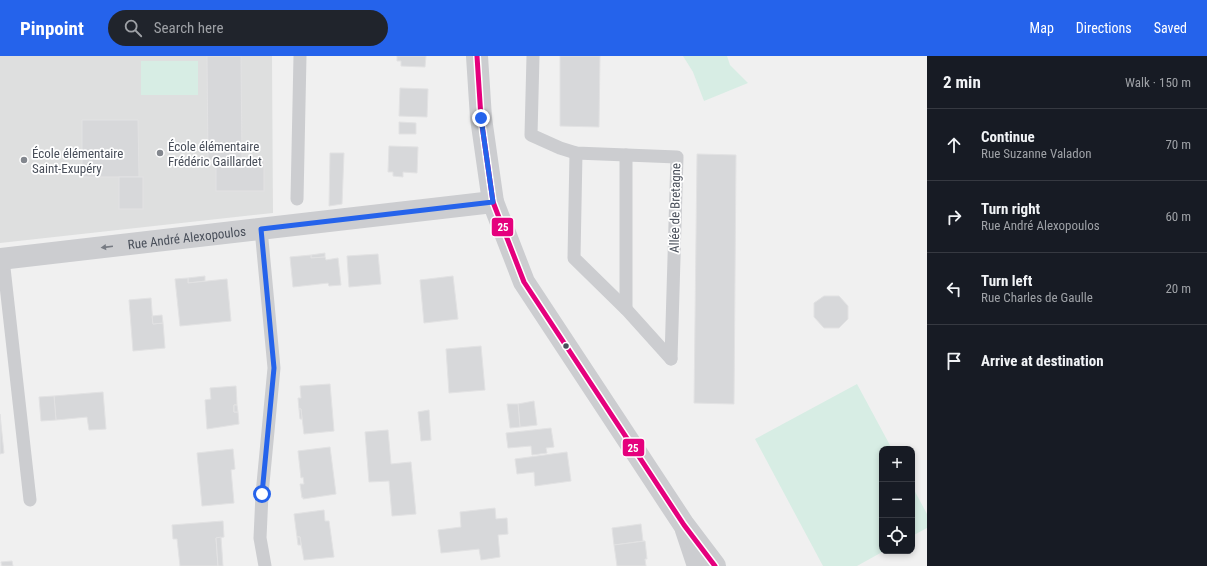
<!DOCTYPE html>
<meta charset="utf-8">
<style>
body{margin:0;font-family:"Roboto Condensed",sans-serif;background:#20242c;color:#f1f3f6}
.controls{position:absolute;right:12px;bottom:12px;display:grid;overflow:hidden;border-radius:8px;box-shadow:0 2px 6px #0003}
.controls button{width:36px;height:36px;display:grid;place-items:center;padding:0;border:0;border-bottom:1px solid #363941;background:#171b24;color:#f1f3f6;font:20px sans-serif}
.stop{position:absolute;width:12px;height:12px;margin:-9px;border:3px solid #2563eb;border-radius:50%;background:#fff}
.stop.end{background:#2563eb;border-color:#fff;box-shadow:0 1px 4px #0008}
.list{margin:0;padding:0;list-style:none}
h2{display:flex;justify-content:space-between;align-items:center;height:52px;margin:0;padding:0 16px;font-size:17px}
h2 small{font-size:13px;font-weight:400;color:#9ea1a6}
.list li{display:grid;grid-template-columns:26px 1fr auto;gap:12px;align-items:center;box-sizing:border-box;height:72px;padding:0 16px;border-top:1px solid #363941}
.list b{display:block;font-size:15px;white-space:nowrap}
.list p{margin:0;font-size:13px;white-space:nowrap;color:#9ea1a6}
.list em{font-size:13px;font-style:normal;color:#9ea1a6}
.icon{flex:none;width:22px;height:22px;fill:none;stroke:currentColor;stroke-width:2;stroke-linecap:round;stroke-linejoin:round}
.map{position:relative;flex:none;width:927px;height:510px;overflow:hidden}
header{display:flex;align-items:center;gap:24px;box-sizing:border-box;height:56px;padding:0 20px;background:#2563eb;color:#fff}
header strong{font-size:19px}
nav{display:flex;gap:22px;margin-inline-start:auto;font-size:14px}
.search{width:280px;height:36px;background:#20242c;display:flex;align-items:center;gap:10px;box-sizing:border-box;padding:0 14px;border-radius:22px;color:#9ea1a6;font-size:15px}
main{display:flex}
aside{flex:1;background:#171b24}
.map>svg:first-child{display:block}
.education{fill:#dedfdf}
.green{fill:#d7ede4}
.building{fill:#d7d8da;stroke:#e2e2e3}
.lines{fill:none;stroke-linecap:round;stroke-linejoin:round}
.service{stroke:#cccdd0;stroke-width:13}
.minor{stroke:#cccdd0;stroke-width:22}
.tertiary{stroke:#cccdd0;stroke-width:22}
.bus-1-casing{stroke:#fff;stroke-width:8}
.bus-1{stroke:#e5007d;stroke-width:5}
.oneway{fill:#777b83}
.route{stroke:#2563eb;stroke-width:5}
.poi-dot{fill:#83878e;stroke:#fff;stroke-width:1.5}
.bus-dot{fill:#494f5a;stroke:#fff;stroke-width:1.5}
.labels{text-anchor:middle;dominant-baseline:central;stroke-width:3.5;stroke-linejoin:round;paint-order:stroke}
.poi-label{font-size:13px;fill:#494f5a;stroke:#fff;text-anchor:start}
.street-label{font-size:13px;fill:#494f5a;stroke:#fff}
.line-badge{stroke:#fff;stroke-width:1.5}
.badge-label{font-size:11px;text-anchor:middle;font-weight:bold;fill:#fff}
</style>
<header>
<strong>Pinpoint</strong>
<div class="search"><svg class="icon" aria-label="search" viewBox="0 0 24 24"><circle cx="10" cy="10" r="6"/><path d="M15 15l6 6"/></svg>Search here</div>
<nav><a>Map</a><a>Directions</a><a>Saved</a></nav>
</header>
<main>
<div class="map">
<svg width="927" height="510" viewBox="0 0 927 510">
<rect width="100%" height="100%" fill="#f0f0f0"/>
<polygon class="education" points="0,0 272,0 273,157 0,187"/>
<g class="green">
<polygon points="683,0 727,0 730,9 748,27 704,45 693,16"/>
<rect x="141" y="5" width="57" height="34"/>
<polygon points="857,328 892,393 882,393 882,495 884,495 857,510 823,510 755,383"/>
<polygon points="912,430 927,458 927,472 912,480"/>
</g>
<g class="building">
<polygon points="207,0 241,0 242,103 208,105"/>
<polygon points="397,0 426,0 425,11 401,10 401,5 397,5"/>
<polygon points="560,0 600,0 599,71 560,70"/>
<polygon points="400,32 428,33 427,61 399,60"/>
<polygon points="82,64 138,64 139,121 82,121"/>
<polygon points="399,66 416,67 416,78 399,78"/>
<polygon points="389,90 418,91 417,117 403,116 403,121 393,120 393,116 388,116"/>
<polygon points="330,97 344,97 342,148 329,150"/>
<polygon points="697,98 736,99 734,348 694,347"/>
<rect x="216" y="104" width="48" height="31"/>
<rect x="119" y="121" width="24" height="32"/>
<polygon points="325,197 325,201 311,202 311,199"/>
<polygon points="378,198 381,228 349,231 347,200"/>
<polygon points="311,199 311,202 325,201 326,204 338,202 341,229 329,230 328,227 293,231 290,201"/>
<polygon points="205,220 205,225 188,227 188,222"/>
<polygon points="453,220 458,263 424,267 420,224"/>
<polygon points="188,222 188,227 227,223 231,265 180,270 175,223"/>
<polygon points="824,240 839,240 848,250 848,263 839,272 824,272 814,261 814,247"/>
<polygon points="151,242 153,268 163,267 165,292 133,295 129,244"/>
<polygon points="162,259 163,267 153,268 152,260"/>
<polygon points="481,290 485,334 449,337 446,293"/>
<polygon points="330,328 334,375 304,378 301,353 299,353 298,342 301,342 300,330"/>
<polygon points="236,330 237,349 234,349 234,356 238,356 239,368 207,373 205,344 211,343 210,332"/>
<polygon points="103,336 106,373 89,374 87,361 56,364 54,340"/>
<polygon points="54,340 56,364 41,365 39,341"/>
<polygon points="534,345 537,369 520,371 518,348"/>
<polygon points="507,348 518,348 520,371 510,372"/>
<polygon points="234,349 237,349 238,356 234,356"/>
<polygon points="299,353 301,353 302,363 300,363"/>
<polygon points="429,354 431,384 421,385 418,356"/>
<polygon points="0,358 4,397 0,398"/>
<polygon points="551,372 554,391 546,392 547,397 532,399 531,390 508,392 506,377"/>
<polygon points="388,374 391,408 411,406 416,458 392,460 389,425 369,426 365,376"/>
<polygon points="330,391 336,438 303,443 303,441 302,442 300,428 304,428 303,421 301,422 298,395"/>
<polygon points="233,393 235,413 231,414 234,447 202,450 197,397"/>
<polygon points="567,396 571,425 535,430 534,416 517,418 515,403"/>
<polygon points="495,452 496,463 507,462 508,478 498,479 500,501 481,504 479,493 441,497 438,474 461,471 460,456"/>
<polygon points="324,454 325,465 329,465 334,501 304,504 300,481 297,481 294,458"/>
<polygon points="223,465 224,481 216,482 218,510 180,510 177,483 173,483 172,469"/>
<polygon points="641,468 643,485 614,489 612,472"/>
<polygon points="221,481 223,510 218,510 216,482"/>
<polygon points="297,481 300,481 301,489 298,489"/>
<polygon points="645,485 647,503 645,503 646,510 617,510 614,489"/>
<polygon points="12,505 13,510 2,510 1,506"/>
</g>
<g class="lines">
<g class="service">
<polyline points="533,0 531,79 560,92 576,97 677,101 671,303"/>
<polyline points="576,97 574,202 626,253 671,303"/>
<polyline points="626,99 626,253"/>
<polyline points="297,143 300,0"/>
<polyline points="261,173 274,312 262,438 260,482 265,510"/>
<polyline points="3,203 30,444"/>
</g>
<g class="minor">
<path id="s1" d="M0 203 493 146"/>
<polyline points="686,474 698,510"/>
</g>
<polyline class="tertiary" points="477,0 481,62 493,146 524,226 684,469 715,510"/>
<defs>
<polyline id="bus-1" points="477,0 481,62 493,146 524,226 684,469 715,510"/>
</defs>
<use href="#bus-1" class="bus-1-casing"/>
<use href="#bus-1" class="bus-1"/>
</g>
<defs><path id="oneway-solid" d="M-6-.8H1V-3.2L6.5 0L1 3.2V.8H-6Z"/></defs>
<use class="oneway" href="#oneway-solid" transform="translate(107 191) rotate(173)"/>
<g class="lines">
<polyline class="route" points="262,438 274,312 261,173 493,146 481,62"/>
</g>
<g class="poi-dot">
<circle cx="160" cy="97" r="4"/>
<circle cx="24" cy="104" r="4"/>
</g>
<circle class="bus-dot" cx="566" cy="290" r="3.5"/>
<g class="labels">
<g class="poi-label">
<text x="168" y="90">École élémentaire<tspan x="168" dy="15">Frédéric Gaillardet</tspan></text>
<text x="32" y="97">École élémentaire<tspan x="32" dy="15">Saint-Exupéry</tspan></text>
</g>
<g class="street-label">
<text transform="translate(675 152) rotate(-89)">Allée de Bretagne</text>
<text stroke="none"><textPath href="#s1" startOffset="188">Rue André Alexopoulos</textPath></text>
</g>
</g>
<g class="line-badge">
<rect x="491" y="161" width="23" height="20" rx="4" fill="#e5007d"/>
<rect x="622" y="382" width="23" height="19" rx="4" fill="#e5007d"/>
</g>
<g class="badge-label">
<text x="503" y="175">25</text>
<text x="633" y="396">25</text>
</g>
</svg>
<div class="controls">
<button>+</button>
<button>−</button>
<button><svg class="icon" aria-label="locate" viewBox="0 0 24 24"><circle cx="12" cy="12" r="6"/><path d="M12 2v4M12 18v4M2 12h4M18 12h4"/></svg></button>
</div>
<div class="stop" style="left:262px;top:438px"></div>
<div class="stop end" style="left:481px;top:62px"></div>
</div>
<aside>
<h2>2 min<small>Walk · 150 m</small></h2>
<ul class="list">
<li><svg class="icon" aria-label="ahead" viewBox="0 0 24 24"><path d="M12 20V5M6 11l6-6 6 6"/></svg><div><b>Continue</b><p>Rue Suzanne Valadon</p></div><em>70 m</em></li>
<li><svg class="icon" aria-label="right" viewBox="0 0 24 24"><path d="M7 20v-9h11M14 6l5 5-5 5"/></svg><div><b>Turn right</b><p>Rue André Alexopoulos</p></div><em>60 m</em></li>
<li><svg class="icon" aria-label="left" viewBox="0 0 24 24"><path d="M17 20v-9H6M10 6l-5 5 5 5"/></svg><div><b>Turn left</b><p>Rue Charles de Gaulle</p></div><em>20 m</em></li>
<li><svg class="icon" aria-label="arrive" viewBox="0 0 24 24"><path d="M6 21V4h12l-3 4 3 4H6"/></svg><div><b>Arrive at destination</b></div></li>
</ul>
</aside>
</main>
